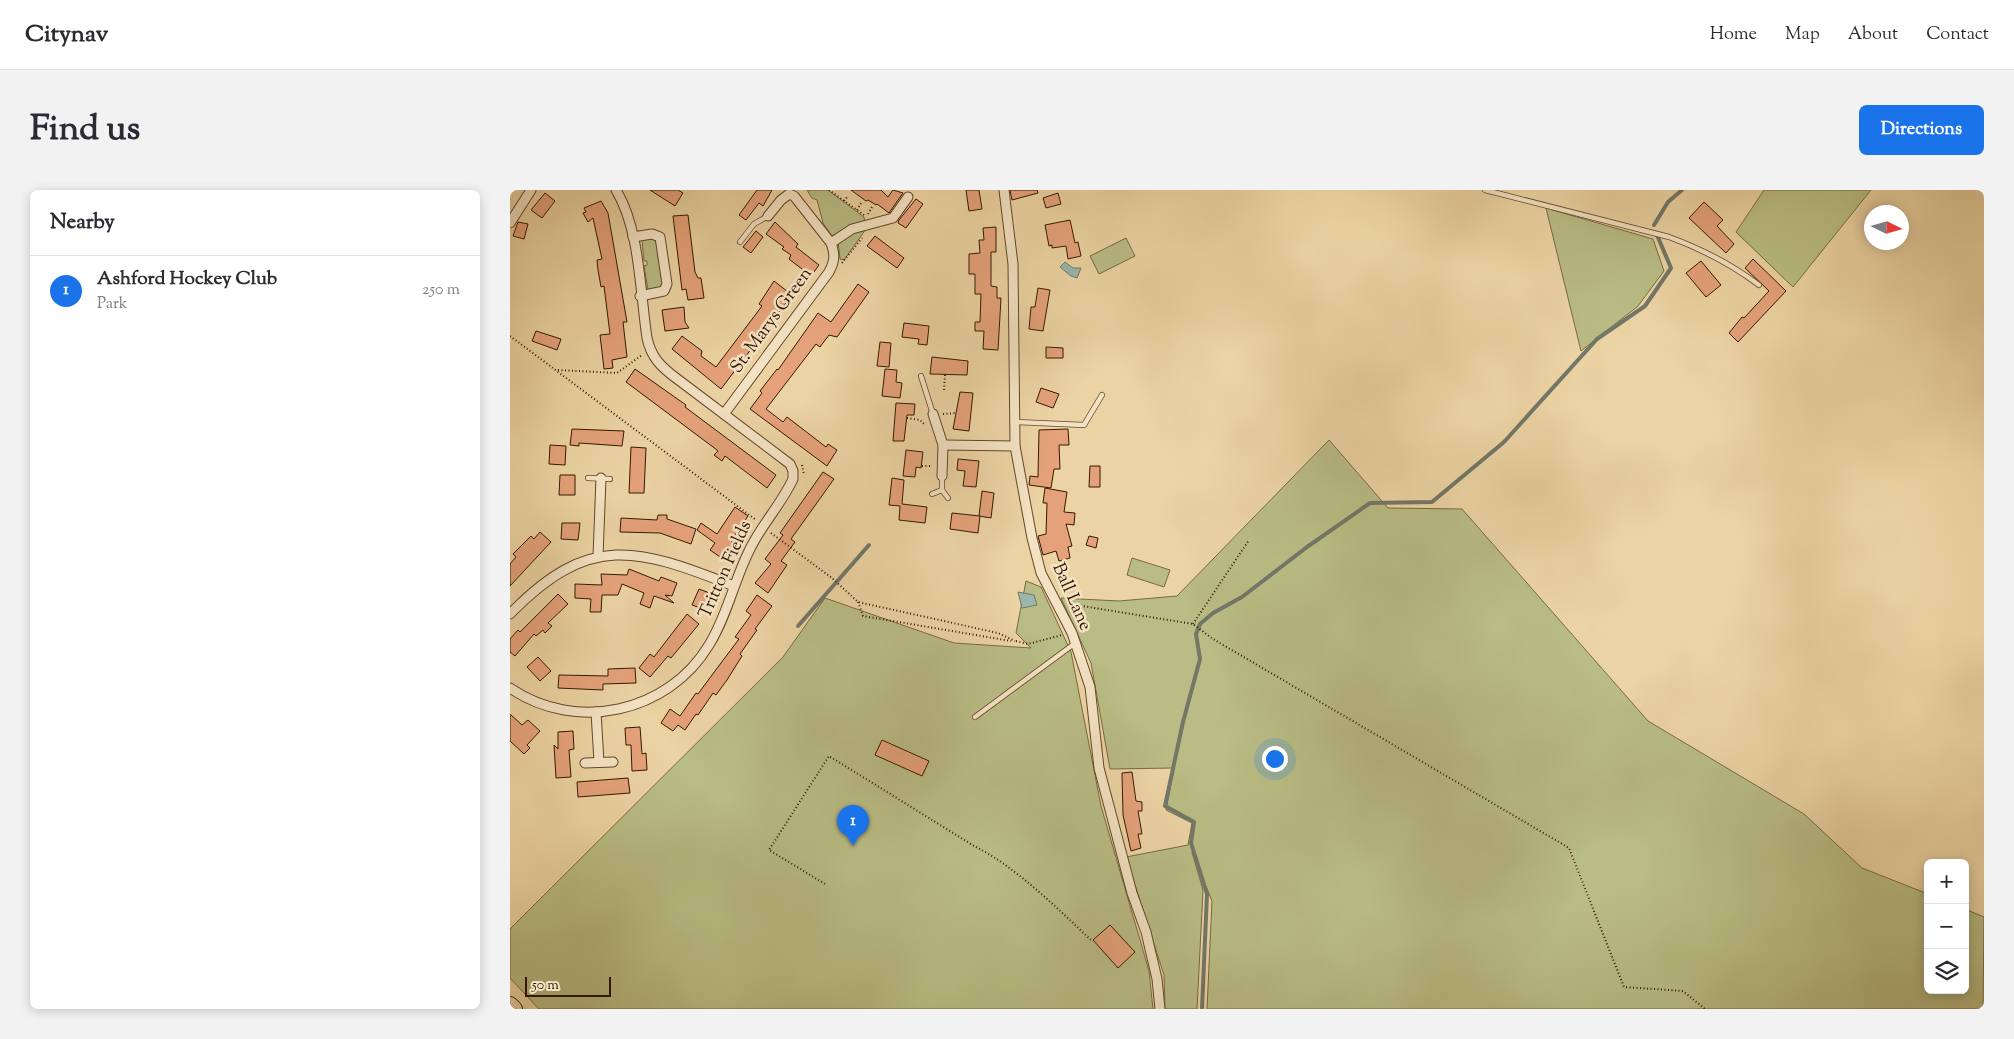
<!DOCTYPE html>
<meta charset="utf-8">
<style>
body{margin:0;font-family:"Sorts Mill Goudy",serif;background:#f2f2f3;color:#2b2b33}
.controls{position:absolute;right:15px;bottom:15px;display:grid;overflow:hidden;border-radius:8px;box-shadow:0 2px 12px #0003}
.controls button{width:45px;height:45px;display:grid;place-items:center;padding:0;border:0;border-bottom:1px solid #e1e1e2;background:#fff;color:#2b2b33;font:25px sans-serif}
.compass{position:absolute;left:1354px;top:15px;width:45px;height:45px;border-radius:50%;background:#fff;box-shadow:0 2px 12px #0003;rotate:95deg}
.scale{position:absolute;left:15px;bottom:12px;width:86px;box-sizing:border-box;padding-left:5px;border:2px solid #351801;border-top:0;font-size:14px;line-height:18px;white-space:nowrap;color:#351801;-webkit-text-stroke:4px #f3e2c3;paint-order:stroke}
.you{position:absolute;left:764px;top:568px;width:18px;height:18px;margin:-12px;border:4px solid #fff;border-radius:50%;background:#1a73e8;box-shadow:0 0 0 8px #1a73e833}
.badge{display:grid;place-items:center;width:32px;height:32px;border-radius:50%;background:#1a73e8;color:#fff;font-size:16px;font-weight:700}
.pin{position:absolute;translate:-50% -41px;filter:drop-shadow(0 1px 2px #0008)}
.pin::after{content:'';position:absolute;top:26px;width:18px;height:15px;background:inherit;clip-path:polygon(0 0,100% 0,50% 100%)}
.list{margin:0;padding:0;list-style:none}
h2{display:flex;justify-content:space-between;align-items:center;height:65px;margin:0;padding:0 20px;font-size:21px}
h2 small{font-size:16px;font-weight:400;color:#7c7c81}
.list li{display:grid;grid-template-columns:32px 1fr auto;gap:15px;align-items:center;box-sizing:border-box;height:70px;padding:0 20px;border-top:1px solid #e1e1e2}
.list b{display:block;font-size:19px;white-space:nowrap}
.list p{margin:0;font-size:16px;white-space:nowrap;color:#7c7c81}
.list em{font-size:16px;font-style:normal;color:#7c7c81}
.icon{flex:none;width:28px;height:28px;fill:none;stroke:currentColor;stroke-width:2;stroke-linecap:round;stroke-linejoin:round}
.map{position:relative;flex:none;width:1474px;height:819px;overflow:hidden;border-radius:8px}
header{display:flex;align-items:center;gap:30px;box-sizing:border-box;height:70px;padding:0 25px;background:#fff;border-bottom:1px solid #e1e1e2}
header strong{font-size:24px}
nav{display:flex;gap:28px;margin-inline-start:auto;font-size:18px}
.intro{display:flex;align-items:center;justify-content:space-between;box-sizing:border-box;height:120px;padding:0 30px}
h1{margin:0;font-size:35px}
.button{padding:12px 22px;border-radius:8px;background:#1a73e8;color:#fff;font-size:18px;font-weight:700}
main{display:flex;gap:30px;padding:0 30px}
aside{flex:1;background:#fff;border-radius:8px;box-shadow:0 2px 12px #0003}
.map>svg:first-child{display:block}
.green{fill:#b9bc84;stroke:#776a42}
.water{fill:#9ab6ad;stroke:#727768}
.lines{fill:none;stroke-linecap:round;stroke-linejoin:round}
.stream{stroke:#727768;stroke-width:4}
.building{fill:#e5a27a;stroke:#351801}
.lane-casing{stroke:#63472a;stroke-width:6}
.street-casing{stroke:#63472a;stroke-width:11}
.highway-casing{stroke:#351801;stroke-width:18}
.path{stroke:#351801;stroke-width:2;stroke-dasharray:1 2.5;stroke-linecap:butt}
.lane{stroke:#f3e2c3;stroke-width:4.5}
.street{stroke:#f3e2c3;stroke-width:9}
.highway{stroke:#ecd3a3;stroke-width:16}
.labels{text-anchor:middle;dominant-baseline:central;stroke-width:5;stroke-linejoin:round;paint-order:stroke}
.street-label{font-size:18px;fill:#351801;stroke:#f3e2c3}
</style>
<header>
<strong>Citynav</strong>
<nav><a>Home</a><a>Map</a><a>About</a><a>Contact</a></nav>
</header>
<div class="intro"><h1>Find us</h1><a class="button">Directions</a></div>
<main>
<aside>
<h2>Nearby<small></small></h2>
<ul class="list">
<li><span class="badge">1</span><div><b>Ashford Hockey Club</b><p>Park</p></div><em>250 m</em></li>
</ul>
</aside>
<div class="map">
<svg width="1474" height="819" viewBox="0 0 1474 819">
<rect width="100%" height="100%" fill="#ecd3a3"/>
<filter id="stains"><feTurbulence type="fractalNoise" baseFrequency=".004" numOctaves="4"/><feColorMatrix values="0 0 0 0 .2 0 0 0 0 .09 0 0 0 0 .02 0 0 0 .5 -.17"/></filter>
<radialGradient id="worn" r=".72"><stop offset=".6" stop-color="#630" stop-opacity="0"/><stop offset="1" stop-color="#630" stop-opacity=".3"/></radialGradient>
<g class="green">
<polygon points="297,0 318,0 354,27 355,33 339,36 322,46 313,33 307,10 302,8"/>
<polygon points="1254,0 1361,0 1283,97 1226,42"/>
<polygon points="1036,18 1143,49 1154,81 1128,116 1071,161"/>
<polygon points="356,39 334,70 330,69 328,51 337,44"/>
<path d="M143 48 147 50 154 94C150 99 145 101 138 100L134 76 137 75V71H134L132 50Z"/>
<polygon points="616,48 625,66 589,84 580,66"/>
<polygon points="819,250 878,318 952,319 1138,531 1294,624 1352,678 1418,704 1418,800 1455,800 1455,719 1474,727 1473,819 697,819 702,711 682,662 693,700 687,819 655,819 654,785 616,667 678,655 682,633 656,620 664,578 600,579 581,473 551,408 609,411 667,406"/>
<polygon points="622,368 660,380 654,397 617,385"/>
<polygon points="516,391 531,397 561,462 591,616 639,781 643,819 29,819 0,788 0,739 273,467 315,408 444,453 521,458 506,443"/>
</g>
<g class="water">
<polygon points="555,72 563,78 571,78 567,88 561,86 550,77"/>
<polygon points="508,402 524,405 527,415 512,418"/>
</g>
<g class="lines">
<g class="stream">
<polyline points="1144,35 1158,12 1172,0"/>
<polyline points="288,436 359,355"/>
<polyline points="692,819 697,704 681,653 684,632 655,616 673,532 690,469 686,444 690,434 703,423 732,407 797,357 860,313 922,312 994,252 1087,149 1135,116 1161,78 1147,45"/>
</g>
</g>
<g class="building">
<polygon points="140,0 168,0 173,3 165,16"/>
<polygon points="247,0 262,0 253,16 249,13 236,30 229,25"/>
<polygon points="341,0 371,0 378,7 383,0 393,3 379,23 367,14 366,15 358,10 356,11"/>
<polygon points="456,0 469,0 472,19 459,21"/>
<polygon points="500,0 527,0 528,3 502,10"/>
<polygon points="35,3 45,11 32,28 21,20"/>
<polygon points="548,3 551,14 536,18 533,8"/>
<polygon points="406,9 413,14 396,38 388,33 389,30"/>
<polygon points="91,11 98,23 117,132 113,132 117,167 102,170 103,178 94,179 90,145 100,144 94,96 91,97 88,80 87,70 92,69 83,28 78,32 73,23 76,22 74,18"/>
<polygon points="1194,12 1213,30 1207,36 1224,54 1216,63 1179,28"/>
<polygon points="178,25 185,82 188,88 191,88 194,108 178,110 176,99 172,100 163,26"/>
<polygon points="560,30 565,53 568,52 571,66 558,69 556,56 542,58 542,55 539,56 535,35"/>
<polygon points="8,32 18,34 14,49 3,46"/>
<polygon points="265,32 288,54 286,57 309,75 301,86 279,69 281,65 272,59 274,57 256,44"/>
<polygon points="486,37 486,62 481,62 481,96 487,97 487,108 491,108 488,160 473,159 474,141 465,141 465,132 470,132 471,104 465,104 465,84 459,84 459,64 470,63 469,50 474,50 473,38"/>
<polygon points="246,41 253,47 241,63 233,57"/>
<polygon points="365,46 394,68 387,78 357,56"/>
<polygon points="1243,69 1276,101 1228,152 1219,143 1232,127 1234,128 1259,101 1235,78"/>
<polygon points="1191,71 1211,95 1196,107 1176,83"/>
<polygon points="264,91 282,105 211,199 162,159 172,146 192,161 191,166 206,177 252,116 249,114"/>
<polygon points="348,94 359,102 327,147 319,145 310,157 306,154 256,219 273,232 277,227 316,257 318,254 327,260 317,276 240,219 252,203 250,201 267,179 268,180 308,123 321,132"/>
<polygon points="528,98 540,100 533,141 519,139 521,117 525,117"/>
<polygon points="174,117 175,132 179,138 155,141 152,120"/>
<polygon points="394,133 419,136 417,155 408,154 409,149 392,147"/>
<polygon points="26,141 51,149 47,160 22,151"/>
<polygon points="370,152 381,153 379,177 367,176"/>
<polygon points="536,157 553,158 553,168 536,168"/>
<polygon points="422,167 458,171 457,185 420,184"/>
<polygon points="125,179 176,215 175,217 266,285 257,298 215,266 212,271 204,265 208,261 203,257 116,192"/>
<polygon points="375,179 387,180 386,192 392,193 390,208 372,206"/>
<polygon points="531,198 549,204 543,218 526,212"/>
<polygon points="450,202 463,203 459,241 443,239"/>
<polygon points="386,213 405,214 404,225 397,225 394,251 383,251"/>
<polygon points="62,239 114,241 112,256 69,253 69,256 60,255"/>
<polygon points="558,239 559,255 549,255 550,279 544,279 541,298 519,295 520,286 528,287 529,240"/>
<polygon points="40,255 56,256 55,275 39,274"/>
<polygon points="121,257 136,258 134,303 119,303"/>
<polygon points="396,260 413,262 411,278 406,277 405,287 393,286"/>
<polygon points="448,269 469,271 466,297 453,296 455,281 447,280"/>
<polygon points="580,276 590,276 590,297 579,297"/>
<polygon points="313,282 324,289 281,349 285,352 271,371 277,375 258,403 245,393 261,374 255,369 273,345 270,343"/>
<polygon points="50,285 65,285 65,305 49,305"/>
<polygon points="382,288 394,290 392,314 417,317 415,333 389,330 390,316 379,315"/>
<polygon points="535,298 557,302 554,322 565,323 564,335 556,334 562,356 558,357 560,368 549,371 546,361 533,365 528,346 536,344 537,313 533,313"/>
<polygon points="472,301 484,303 481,328 469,326"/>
<polygon points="225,317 238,326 221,351 224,353 213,369 200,360 205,353 187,340 191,333 207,344"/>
<polygon points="442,323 470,326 468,343 440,339"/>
<polygon points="148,325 157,325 157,329 186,339 181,354 150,343 110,342 111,328 147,330"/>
<polygon points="52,333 70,333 68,350 51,349"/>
<polygon points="30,342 41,352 0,396 0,374 6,367 3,364 21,346 24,349"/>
<polygon points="579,346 588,348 586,358 576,355"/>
<polygon points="119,379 149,391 151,387 167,393 162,406 155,405 164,413 144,406 140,418 130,414 134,403 112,394 108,405 92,405 91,422 80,422 81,409 65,408 65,394 92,395 91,384 117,385"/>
<polygon points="189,399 202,404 196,420 182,415"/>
<polygon points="48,404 58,414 38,433 42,436 35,443 33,440 26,446 24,444 5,466 0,462 0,449 8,440 10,442"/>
<polygon points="247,405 262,416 245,439 247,440 230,464 232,466 217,490 206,505 203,503 188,525 186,524 175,540 168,535 163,541 151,533 160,519 170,526 186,503 188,504 199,489 229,449 225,447 241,425 236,421"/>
<polygon points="177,424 189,434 161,468 158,466 140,487 129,478 140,464 144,467"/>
<polygon points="28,467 41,481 30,491 17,477"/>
<polygon points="125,478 126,493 93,494 93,500 48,498 49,485 98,486 98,479"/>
<polygon points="0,524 12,535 18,530 30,541 17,555 20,558 14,564 0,551"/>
<polygon points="130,537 132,564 136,563 137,580 122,581 121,555 116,555 115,538"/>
<polygon points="63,541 64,559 59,560 61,587 46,588 44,555 48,559 48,542"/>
<polygon points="372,550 419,571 412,586 365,565"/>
<polygon points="622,582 626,611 632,612 632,621 628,621 632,644 628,644 631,658 621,661 613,625 612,583"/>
<polygon points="118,588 120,603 68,607 67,592"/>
<polygon points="600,735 625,762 608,778 583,750"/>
</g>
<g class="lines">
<defs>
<g id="lane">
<path d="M975 0 1159 47C1192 59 1221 74 1249 95"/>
<polyline points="230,52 244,34 258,26"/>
<polyline points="411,186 423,224"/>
<polyline points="505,232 574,235 592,205"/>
<polyline points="432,286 432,300 438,308"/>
<polyline points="78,288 100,289"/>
<polyline points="422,304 432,300"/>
<polyline points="465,527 564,454"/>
</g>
<g id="street">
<polyline points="494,0 503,74 505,256 522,348 531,383 562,443 580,497 589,578 622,703 636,742 647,789 650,819"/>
<polyline points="0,33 21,0"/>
<polyline points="123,47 142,44 150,47 157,94 154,101 130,106"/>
<polyline points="321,53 342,39 383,28 398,7"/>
<path d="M214 224 319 82C325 71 325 64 321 53L284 6 279 4 271 10 258 26"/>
<polyline points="423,224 433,255 432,286"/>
<polyline points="433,255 505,256"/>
<polyline points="88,367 91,288"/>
<path d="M0 424C80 342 127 358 224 396"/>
<path d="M0 498C66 543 158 523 199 455 217 426 224 391 239 361 251 335 271 315 283 289V281L280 274 166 188C151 177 141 167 137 148 130 102 130 39 106 0"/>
<polyline points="86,522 89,572"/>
<polyline points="75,573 103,572"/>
</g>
<polyline id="highway" points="0,815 4,819"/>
</defs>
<use href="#lane" class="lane-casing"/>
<use href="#street" class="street-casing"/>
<use href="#highway" class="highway-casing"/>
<g class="path">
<polyline points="319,0 354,25"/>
<polyline points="334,11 338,6"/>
<polyline points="347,20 351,13"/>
<polyline points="358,24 362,17"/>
<polyline points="332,73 352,48"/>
<polyline points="0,146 246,330"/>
<polyline points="48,180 107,183 132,165"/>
<polyline points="434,200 435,185"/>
<polyline points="433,224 446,223"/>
<polyline points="397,228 410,230 415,235"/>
<polyline points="292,275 294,285"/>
<polyline points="412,276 422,276"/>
<polyline points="261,343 322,388 348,412 488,443 505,451"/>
<polyline points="348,412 353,426 501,451"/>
<polyline points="560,414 683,434 703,449 1059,658 1114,797 1173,801 1195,819"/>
<polyline points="683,434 739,350"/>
<polyline points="506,451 518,454 552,445"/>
<path d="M315 694 259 660 319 566 464 656C505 676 548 719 581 750"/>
</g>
<use href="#lane" class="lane"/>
<use href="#street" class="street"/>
<use href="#highway" class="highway"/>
</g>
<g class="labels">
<g class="street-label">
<text transform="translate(262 131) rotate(-54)">St. Marys Green</text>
<text transform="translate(216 380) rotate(-66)">Tritton Fields</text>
<text transform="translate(561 407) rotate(66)">Ball Lane</text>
</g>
</g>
<rect width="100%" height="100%" filter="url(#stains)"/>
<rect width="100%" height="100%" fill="url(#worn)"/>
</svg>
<div class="controls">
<button>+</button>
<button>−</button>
<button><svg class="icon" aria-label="layers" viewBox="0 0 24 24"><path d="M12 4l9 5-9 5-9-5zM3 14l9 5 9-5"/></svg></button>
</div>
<svg class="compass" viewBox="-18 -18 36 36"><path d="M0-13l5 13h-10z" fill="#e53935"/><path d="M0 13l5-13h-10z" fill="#7c7c81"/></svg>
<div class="scale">50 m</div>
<div class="you"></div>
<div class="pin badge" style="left:343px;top:656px">1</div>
</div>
</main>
